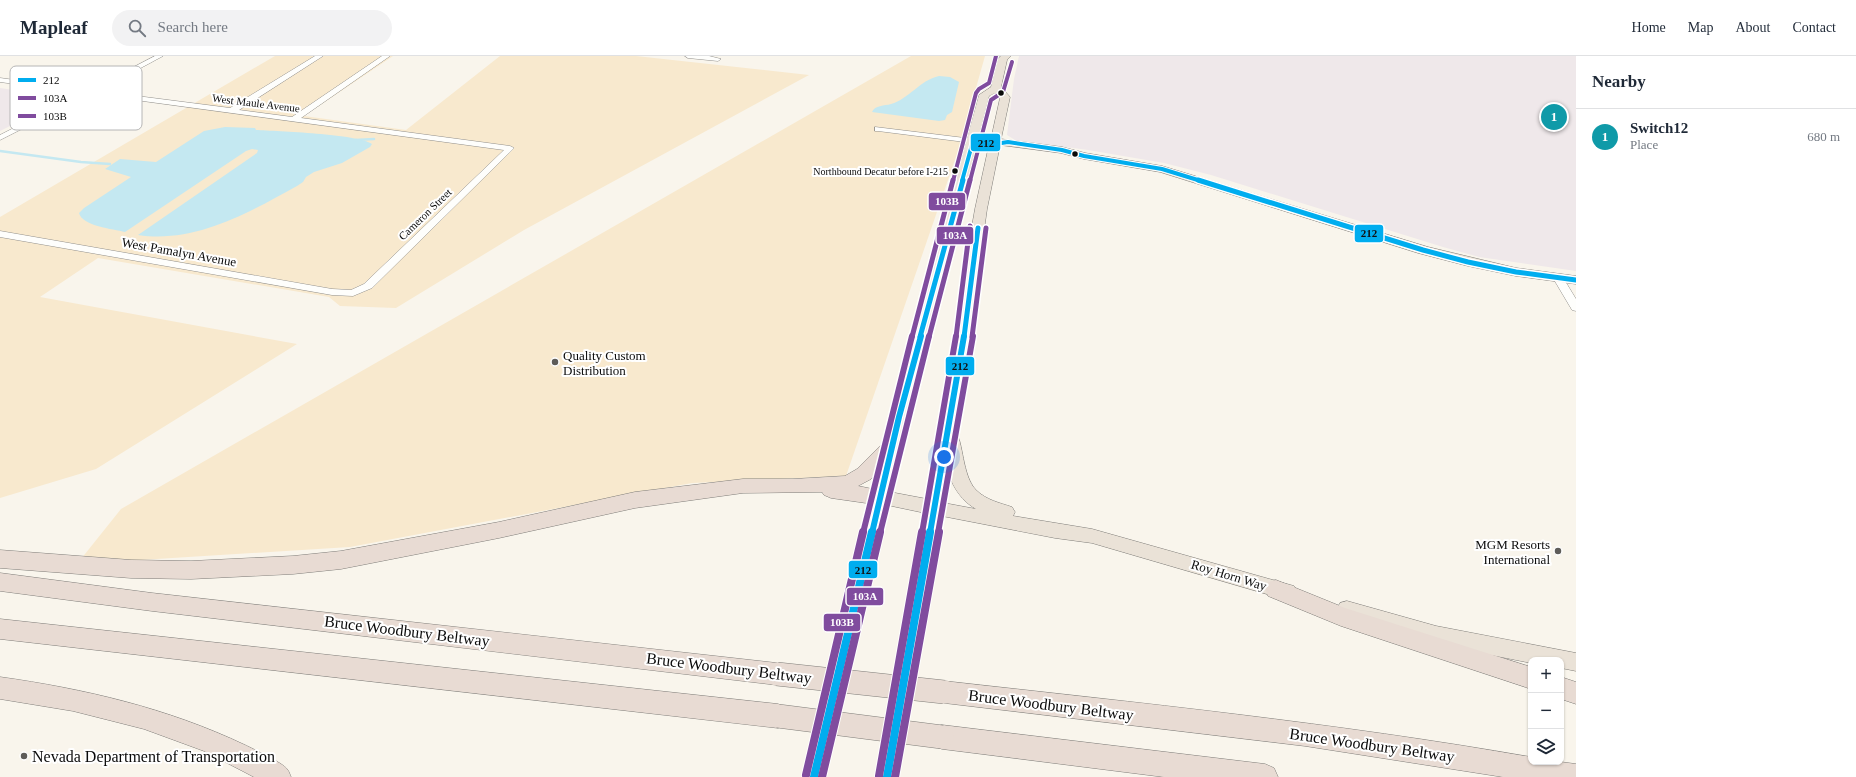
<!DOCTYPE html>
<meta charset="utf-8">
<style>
body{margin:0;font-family:Georgia,serif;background:#f2f2f3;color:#1f2937}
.controls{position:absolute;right:12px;bottom:12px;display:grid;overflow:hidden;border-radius:8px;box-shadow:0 1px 3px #0004}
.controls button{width:36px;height:36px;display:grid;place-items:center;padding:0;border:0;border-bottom:1px solid #e0e1e3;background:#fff;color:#1f2937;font:20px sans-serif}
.you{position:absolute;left:944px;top:401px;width:14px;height:14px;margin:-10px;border:3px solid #fff;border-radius:50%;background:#1a73e8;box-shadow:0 0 0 6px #1a73e833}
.badge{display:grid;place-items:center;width:26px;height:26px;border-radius:50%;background:#0f766e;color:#fff;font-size:13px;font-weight:700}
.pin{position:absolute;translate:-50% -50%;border:2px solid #fff;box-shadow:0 1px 4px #0006}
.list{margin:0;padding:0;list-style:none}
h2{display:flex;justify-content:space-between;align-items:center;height:52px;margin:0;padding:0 16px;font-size:17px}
h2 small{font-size:13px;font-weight:400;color:#747a83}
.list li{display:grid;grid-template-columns:26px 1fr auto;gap:12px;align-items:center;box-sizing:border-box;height:56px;padding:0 16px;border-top:1px solid #e0e1e3}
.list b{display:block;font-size:15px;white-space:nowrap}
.list p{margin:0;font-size:13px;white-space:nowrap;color:#747a83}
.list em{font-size:13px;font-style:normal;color:#747a83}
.icon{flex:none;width:22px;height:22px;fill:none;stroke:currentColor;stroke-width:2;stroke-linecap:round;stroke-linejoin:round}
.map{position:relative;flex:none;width:1576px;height:721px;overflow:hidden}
header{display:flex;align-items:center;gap:24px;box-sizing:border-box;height:56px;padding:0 20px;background:#fff;border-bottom:1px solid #e0e1e3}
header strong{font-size:19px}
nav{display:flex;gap:22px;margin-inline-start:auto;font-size:14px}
.search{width:280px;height:36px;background:#f2f2f3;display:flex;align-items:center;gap:10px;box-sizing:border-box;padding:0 14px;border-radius:22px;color:#747a83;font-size:15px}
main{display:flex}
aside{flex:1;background:#fff}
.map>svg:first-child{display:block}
.industrial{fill:#efe8ea}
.sand{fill:#f8e9ce}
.water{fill:#c4e8f1}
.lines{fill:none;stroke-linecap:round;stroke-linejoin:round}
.stream{stroke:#c4e8f1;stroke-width:2.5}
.minor-casing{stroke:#92908c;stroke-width:1}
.major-casing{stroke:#7f7d79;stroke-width:1}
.highway-casing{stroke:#7f7d79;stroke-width:1}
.minor{fill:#fefefc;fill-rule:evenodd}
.major{fill:#eae2d7;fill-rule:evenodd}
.highway{fill:#e8dbd3;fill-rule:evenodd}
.highway-bridge-casing{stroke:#7f7d79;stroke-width:24;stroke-linecap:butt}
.highway-bridge{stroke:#e8dbd3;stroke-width:23}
.bus-1-far3-casing{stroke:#fff;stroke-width:6}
.bus-1-far2-casing{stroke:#fff;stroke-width:8}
.bus-1-far1-casing{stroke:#fff;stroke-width:9}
.bus-1-casing{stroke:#fff;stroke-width:10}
.bus-2-far3-casing{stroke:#fff;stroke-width:6}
.bus-2-far2-casing{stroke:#fff;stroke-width:8}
.bus-2-far1-casing{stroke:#fff;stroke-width:9}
.bus-2-casing{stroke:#fff;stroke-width:10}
.bus-3-far3-casing{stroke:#fff;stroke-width:6}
.bus-3-far2-casing{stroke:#fff;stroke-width:8}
.bus-3-far1-casing{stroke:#fff;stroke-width:9}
.bus-3-casing{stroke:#fff;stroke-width:10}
.bus-1-far3{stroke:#00adef;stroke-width:4}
.bus-1-far2{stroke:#00adef;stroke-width:5}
.bus-1-far1{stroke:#00adef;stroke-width:6}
.bus-1{stroke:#00adef;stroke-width:8}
.bus-2-far3{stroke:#804c9e;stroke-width:4}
.bus-2-far2{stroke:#804c9e;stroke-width:5}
.bus-2-far1{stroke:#804c9e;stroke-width:6}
.bus-2{stroke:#804c9e;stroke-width:8}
.bus-3-far3{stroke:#804c9e;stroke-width:4}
.bus-3-far2{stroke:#804c9e;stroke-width:5}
.bus-3-far1{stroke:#804c9e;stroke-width:6}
.bus-3{stroke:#804c9e;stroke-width:8}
.bus-dot{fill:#0a0a0a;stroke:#fff;stroke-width:1.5}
.poi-dot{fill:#5e5c59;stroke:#fff;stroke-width:1.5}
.labels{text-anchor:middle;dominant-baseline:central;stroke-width:4;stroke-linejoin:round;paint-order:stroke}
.far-bus-label{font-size:10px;fill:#0a0a0a;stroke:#fff;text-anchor:end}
.far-street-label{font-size:11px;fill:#0a0a0a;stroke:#fff}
.street-label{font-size:13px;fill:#0a0a0a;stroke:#fff}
.poi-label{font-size:13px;fill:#0a0a0a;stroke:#fff;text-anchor:start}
.near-street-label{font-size:16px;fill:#0a0a0a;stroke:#fff}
.near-poi-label{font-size:16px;fill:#0a0a0a;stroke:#fff;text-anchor:start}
.key{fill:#fff;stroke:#b6b6b6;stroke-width:1}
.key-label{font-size:11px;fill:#0a0a0a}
.line-badge{stroke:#fff;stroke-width:1.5}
.badge-label{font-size:11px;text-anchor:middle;font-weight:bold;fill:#fff}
.pale-badge-label{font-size:11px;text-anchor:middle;font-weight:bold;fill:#111}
</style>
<header>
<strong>Mapleaf</strong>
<div class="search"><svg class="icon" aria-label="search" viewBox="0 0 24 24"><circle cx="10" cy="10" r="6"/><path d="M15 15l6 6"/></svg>Search here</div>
<nav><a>Home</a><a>Map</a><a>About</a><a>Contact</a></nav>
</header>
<main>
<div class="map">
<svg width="1576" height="721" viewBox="0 0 1576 721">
<rect width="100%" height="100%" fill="#f9f5ec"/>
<g class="industrial">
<polygon points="1019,0 1576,0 1576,215 1479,201 1443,191 1211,119 1164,107 1088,94 1015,84 1007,79 1014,23"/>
<polygon points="0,32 67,42 0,75"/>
</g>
<g class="sand">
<polygon points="275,0 393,0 304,60 406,74 500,0 636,0 809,19 524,174 396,252 340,250 329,241 98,202 40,241 297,288 96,413 0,442 0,161"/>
<polygon points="911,0 985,0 959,92 846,420 692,427 350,491 77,508 121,453"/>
</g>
<g class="water">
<path d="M939 20 950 21 959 26 952 56 947 59 945 64 939 65 872 56C875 49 884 50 891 48 909 43 920 24 939 20Z"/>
<path d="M225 71 255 72 256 74C277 75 358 78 372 88L370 91 342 107 314 116 306 121 303 126 297 130C250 156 195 188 138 179L257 97 258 94 252 93 246 95 125 176C113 173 82 170 79 157L84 152 131 121 105 113 120 103 156 106 204 75Z"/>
</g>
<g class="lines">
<g class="stream">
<polyline points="355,84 374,83"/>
<polyline points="0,95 81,106 110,108"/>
</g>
<defs>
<g id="minor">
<polygon points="155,0 163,0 98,35 230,52 315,0 323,0 239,54 292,61 382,0 390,0 301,62 510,90 514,92 372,232 353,240 332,239 0,181 0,175 332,233 351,234 364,228 504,94 91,38 0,84 0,79 82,37 0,26 0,22 89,34"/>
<polygon points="685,0 709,0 721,3 718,5 688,2"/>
<polygon points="875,71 973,83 977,85 973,87 878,75 875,75"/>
<polygon points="1558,219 1562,220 1576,243 1576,255 1572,254 1553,222"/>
</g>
<g id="major">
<path d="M1001 0H1011L1007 4 1001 31 1010 41 1001 83 1062 91 1085 97 1162 110 1428 191 1516 212 1576 220V228L1516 220 1468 210 1418 197 1160 116 1084 103 1061 97 1000 89 987 153 979 210 970 292 956 378C963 383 962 420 976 434 986 444 1000 447 1012 451L1015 456 1013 460 1092 473 1287 528 1294 530 1297 536 1294 542 1287 544 1092 487 1055 482 942 460 898 721H876L925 457 887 449 825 721H803L891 361 979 39 991 31 998 3ZM995 37 1000 42 991 83 982 84 981 86 982 88 989 89 975 153 965 210 956 292 927 443 890 436 907 361 989 40ZM949 418C953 432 963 446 976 453L944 447Z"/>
<polygon points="1347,545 1436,570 1576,597 1576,615 1561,612 1561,604 1531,604 1531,607 1436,588 1347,561 1340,559 1337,553 1340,547"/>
</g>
<g id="highway">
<polygon points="893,382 900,384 902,389 900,394 871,423 858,430 887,436 890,441 887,446 880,449 831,442 824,439 822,436 743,437 635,452 499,482 341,513 293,518 191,523 131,522 0,512 0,494 131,504 191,505 293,500 341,495 499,466 635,436 743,423 793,423 845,420 857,413 886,384"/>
<polygon points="0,517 152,537 777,607 785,610 789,618 785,626 777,629 152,555 0,535"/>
<polygon points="1276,524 1345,552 1531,611 1531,633 1341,570 1268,540 1265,533 1268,526"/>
<polygon points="0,563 778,648 787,652 790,660 787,668 778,672 0,583"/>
<path d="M0 621C85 633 167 652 245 689 253 693 283 707 287 713 289 715 290 719 291 721H254L204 695 144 673 73 655 0 643Z"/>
<polygon points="1561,621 1576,626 1576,648 1561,643"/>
<path d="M944 625C1140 647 1336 667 1531 701V706H1561L1576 708V721H1503L1305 690 944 647 936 644 932 636 936 628Z"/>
<polygon points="942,669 1265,708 1274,712 1278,721 1164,721 942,693 933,690 930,681 933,672"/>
</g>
</defs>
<use href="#minor" class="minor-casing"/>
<use href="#major" class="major-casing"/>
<use href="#highway" class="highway-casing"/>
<use href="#minor" class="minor"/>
<use href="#major" class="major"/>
<use href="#highway" class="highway"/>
<defs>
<g id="highway-bridge">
<polyline points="777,618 944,636"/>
<polyline points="778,660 942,681"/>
</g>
</defs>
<use href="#highway-bridge" class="highway-bridge-casing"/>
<use href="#highway-bridge" class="highway-bridge"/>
<defs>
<polyline id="bus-1-far3" points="962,125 973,85 995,88 1008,86 1062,94 1084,100 1162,113 1201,125"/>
<g id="bus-1-far2">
<polyline points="1198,124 1423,194 1468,206 1516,216 1576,224"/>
<polyline points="920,281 963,124"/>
<polyline points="964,281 978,172"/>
</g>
<g id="bus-1-far1">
<polyline points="872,477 899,361 921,280"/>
<polyline points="930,477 964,280"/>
</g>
<g id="bus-1">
<polyline points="814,721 872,476"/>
<polyline points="887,721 930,476"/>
</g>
<polyline id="bus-2-far3" points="970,125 991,44 1003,36 1012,6"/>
<g id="bus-2-far2">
<polyline points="929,281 970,124"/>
<polyline points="972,281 986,172"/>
</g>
<g id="bus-2-far1">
<polyline points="880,477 929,280"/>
<polyline points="938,477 973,280"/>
</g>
<g id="bus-2">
<polyline points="822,721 880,476"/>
<polyline points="895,721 939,476"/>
</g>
<polyline id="bus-3-far3" points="953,125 976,37 979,33 989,27 996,0"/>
<g id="bus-3-far2">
<polyline points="912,281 953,124"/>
<polyline points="956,281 970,170"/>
</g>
<g id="bus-3-far1">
<polyline points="863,477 912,280"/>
<polyline points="922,477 956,280"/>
</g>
<g id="bus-3">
<polyline points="806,719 863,476"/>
<polyline points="879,720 922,476"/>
</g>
</defs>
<use href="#bus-1-far3" class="bus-1-far3-casing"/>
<use href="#bus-1-far2" class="bus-1-far2-casing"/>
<use href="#bus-1-far1" class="bus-1-far1-casing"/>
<use href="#bus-1" class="bus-1-casing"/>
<use href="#bus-2-far3" class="bus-2-far3-casing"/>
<use href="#bus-2-far2" class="bus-2-far2-casing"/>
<use href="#bus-2-far1" class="bus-2-far1-casing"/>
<use href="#bus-2" class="bus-2-casing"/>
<use href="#bus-3-far3" class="bus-3-far3-casing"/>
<use href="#bus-3-far2" class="bus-3-far2-casing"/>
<use href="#bus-3-far1" class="bus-3-far1-casing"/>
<use href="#bus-3" class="bus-3-casing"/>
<use href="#bus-1-far3" class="bus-1-far3"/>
<use href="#bus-1-far2" class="bus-1-far2"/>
<use href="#bus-1-far1" class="bus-1-far1"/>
<use href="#bus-1" class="bus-1"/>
<use href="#bus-2-far3" class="bus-2-far3"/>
<use href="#bus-2-far2" class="bus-2-far2"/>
<use href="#bus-2-far1" class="bus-2-far1"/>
<use href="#bus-2" class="bus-2"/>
<use href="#bus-3-far3" class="bus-3-far3"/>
<use href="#bus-3-far2" class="bus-3-far2"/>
<use href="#bus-3-far1" class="bus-3-far1"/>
<use href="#bus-3" class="bus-3"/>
</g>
<g class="bus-dot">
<circle cx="1001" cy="37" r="3.5"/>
<circle cx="1075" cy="98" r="3.5"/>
<circle cx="955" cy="115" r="3.5"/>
</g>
<g class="poi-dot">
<circle cx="555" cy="306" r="4"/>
<circle cx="1558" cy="495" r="4"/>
<circle cx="24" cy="700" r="4"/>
</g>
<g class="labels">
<g class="far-bus-label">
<text x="948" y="115">Northbound Decatur before I-215</text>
</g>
<g class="far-street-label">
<text transform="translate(256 47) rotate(7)">West Maule Avenue</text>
<text transform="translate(425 158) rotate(-44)">Cameron Street</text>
</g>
<g class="street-label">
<text transform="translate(179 196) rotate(10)">West Pamalyn Avenue</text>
<text transform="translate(1229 519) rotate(17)">Roy Horn Way</text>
</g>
<g class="poi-label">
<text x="563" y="299">Quality Custom<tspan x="563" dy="15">Distribution</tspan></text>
<text x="1550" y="488" text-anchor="end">MGM Resorts<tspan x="1550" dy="15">International</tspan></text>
</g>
<g class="near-street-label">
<text transform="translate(407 575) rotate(7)">Bruce Woodbury Beltway</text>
<text transform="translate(729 612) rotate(7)">Bruce Woodbury Beltway</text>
<text transform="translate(1051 649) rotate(7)">Bruce Woodbury Beltway</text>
<text transform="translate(1372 689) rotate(8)">Bruce Woodbury Beltway</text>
</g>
<g class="near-poi-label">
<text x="32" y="700">Nevada Department of Transportation</text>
</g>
</g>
<rect x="10" y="10" width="132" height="64" rx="6" class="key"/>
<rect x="18" y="22" width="18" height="4" fill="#00adef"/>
<rect x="18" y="40" width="18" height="4" fill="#804c9e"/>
<rect x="18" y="58" width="18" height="4" fill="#804c9e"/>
<g class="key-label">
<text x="43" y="28">212</text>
<text x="43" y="46">103A</text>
<text x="43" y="64">103B</text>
</g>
<g class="line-badge">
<rect x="970" y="77" width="31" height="19" rx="4" fill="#00adef"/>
<rect x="928" y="136" width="38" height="19" rx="4" fill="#804c9e"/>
<rect x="1354" y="168" width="30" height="19" rx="4" fill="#00adef"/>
<rect x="936" y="170" width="38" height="19" rx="4" fill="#804c9e"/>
<rect x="945" y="300" width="30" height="20" rx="4" fill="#00adef"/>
<rect x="848" y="504" width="30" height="19" rx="4" fill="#00adef"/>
<rect x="846" y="531" width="38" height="19" rx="4" fill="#804c9e"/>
<rect x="823" y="557" width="38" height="19" rx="4" fill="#804c9e"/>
</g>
<g class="badge-label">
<text x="947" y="149">103B</text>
<text x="955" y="183">103A</text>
<text x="865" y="544">103A</text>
<text x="842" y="570">103B</text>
</g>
<g class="pale-badge-label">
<text x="986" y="91">212</text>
<text x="1369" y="181">212</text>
<text x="960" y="314">212</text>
<text x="863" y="518">212</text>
</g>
</svg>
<div class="controls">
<button>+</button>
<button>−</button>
<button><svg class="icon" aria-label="layers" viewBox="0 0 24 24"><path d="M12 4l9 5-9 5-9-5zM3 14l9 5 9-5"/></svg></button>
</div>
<div class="you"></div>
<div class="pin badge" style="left:1554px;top:61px;background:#0f9aa8">1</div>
</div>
<aside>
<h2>Nearby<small></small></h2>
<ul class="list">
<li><span class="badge" style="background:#0f9aa8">1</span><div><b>Switch12</b><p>Place</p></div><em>680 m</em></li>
</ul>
</aside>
</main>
